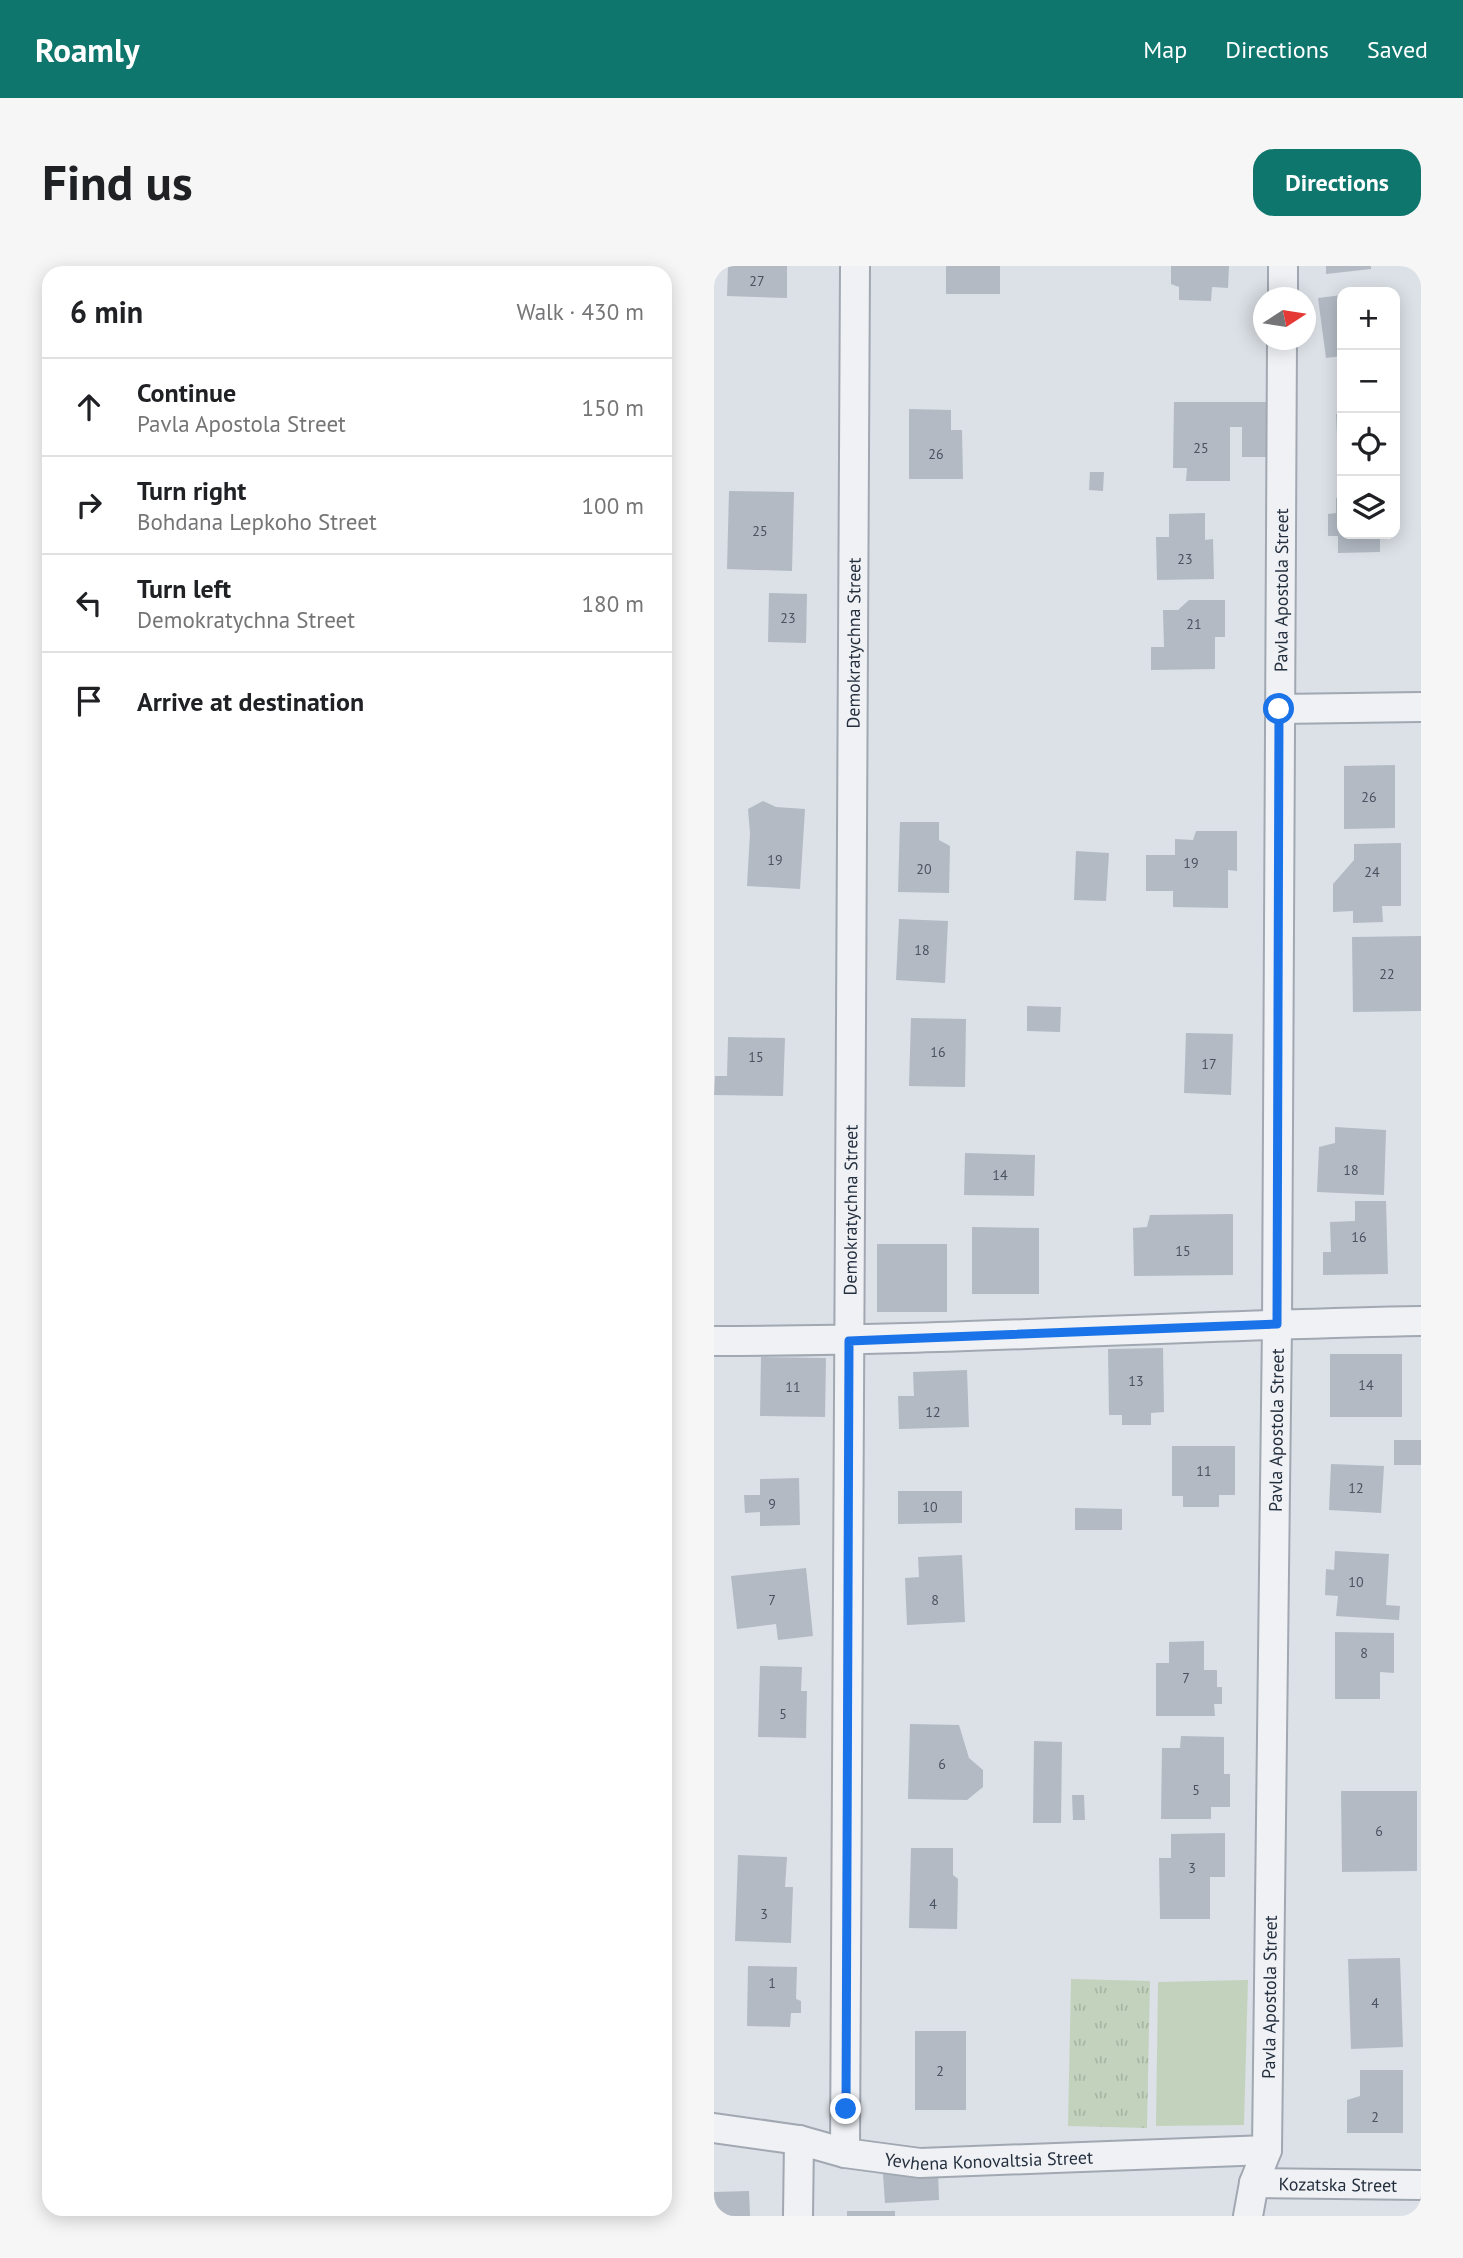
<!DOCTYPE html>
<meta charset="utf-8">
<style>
body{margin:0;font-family:"PT Sans",sans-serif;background:#f6f6f6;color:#202124}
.controls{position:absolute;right:21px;top:21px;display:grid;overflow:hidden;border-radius:14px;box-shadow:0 4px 18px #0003}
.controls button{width:63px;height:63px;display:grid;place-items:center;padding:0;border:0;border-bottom:2px solid #e0e0e0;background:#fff;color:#202124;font:35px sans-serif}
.compass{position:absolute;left:539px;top:21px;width:63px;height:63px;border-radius:50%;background:#fff;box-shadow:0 4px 18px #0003;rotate:78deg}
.stop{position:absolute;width:21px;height:21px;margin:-16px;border:5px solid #1a73e8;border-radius:50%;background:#fff}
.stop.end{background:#1a73e8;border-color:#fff;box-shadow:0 2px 7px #0008}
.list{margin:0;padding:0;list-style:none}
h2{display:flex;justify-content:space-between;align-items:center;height:91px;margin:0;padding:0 28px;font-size:30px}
h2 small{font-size:23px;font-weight:400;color:#757577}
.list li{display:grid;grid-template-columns:46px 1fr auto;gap:21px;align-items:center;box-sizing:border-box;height:98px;padding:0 28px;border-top:2px solid #e0e0e0}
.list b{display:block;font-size:26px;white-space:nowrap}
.list p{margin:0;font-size:23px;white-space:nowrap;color:#757577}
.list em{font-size:23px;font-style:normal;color:#757577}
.icon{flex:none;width:38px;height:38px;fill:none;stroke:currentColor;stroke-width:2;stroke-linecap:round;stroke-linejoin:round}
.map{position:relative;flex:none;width:707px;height:1950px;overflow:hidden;border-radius:21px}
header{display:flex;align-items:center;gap:42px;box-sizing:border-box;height:98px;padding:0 35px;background:#0f766e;color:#fff}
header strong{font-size:33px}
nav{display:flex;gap:38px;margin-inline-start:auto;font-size:24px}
.intro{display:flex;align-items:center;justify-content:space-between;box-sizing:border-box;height:168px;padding:0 42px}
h1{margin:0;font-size:49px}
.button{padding:18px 32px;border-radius:21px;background:#0f766e;color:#fff;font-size:24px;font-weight:700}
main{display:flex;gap:42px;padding:0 42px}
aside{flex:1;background:#fff;border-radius:21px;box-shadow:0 4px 18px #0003}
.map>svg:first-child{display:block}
.park{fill:url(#park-tufts)}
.pitch{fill:#c3d2bc}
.building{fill:#b3bac4}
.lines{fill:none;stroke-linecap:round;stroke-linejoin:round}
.minor-casing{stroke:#a1a8b1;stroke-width:32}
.minor{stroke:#eff1f5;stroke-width:28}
.route{stroke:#1a73e8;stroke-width:9}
.labels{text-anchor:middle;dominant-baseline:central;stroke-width:7;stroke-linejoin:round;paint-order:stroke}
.number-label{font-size:14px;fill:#485260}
.street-label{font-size:18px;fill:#242f3e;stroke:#ebf0f5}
</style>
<header>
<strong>Roamly</strong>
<nav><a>Map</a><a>Directions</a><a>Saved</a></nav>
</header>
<div class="intro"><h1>Find us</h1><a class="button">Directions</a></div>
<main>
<aside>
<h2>6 min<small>Walk · 430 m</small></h2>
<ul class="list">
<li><svg class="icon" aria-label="ahead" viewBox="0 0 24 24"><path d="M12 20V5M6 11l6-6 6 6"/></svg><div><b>Continue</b><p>Pavla Apostola Street</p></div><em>150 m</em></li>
<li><svg class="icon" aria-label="right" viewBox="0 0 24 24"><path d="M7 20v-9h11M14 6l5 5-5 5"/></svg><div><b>Turn right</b><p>Bohdana Lepkoho Street</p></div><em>100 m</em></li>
<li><svg class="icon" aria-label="left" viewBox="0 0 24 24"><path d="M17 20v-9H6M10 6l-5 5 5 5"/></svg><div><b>Turn left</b><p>Demokratychna Street</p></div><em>180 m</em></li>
<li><svg class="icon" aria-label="arrive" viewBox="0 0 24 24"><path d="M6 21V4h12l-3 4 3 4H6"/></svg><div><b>Arrive at destination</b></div></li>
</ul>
</aside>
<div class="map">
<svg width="707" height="1950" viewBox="0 0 707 1950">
<defs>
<pattern id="park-tufts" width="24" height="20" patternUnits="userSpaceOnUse" patternTransform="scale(1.75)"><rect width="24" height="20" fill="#c3d2bc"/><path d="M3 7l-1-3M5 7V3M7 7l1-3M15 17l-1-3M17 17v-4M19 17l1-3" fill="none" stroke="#a7b5a3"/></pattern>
</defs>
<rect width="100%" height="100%" fill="#dce1e7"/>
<polygon class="park" points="357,1713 436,1715 433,1862 354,1860"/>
<polygon class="pitch" points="534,1714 530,1859 442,1860 444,1716"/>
<g class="building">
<polygon points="14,0 73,0 73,32 13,30"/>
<rect x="232" y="0" width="54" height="28"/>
<polygon points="457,0 515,0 514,22 498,21 497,35 465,34 465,21 457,18"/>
<polygon points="612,0 657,0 657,3 612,8"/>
<polygon points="628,29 628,90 612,92 604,32"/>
<polygon points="460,136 555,136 555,191 528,191 528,161 516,161 516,215 472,215 473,202 459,202"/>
<polygon points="195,143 237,144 237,164 248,164 249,213 195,213"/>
<polygon points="622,148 628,148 628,191 624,191"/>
<polygon points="376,206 390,206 389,225 375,224"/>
<polygon points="15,225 80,226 78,305 13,303"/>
<polygon points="622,232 628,232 628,268 666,268 666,286 624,287 624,270 614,270 614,248 622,247"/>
<polygon points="491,247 491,274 499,273 500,313 443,314 442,271 455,271 455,248"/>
<polygon points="55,327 93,328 92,377 54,376"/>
<polygon points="475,334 511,334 511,371 501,371 501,403 437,404 437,381 450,381 449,344 464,344"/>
<polygon points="681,499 681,562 630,563 630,500"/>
<polygon points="49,535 62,541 91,543 86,623 33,620 36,567 34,543"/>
<polygon points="186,556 225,556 225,574 236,580 235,627 184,626"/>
<polygon points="482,565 523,565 523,605 514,604 514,642 459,641 459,625 432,625 432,589 461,589 461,573 479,574"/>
<polygon points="687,577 687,640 668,640 669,656 639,657 639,645 619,646 619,618 640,594 640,578"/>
<polygon points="362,585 395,587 392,635 360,634"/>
<polygon points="185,653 234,655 231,717 182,714"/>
<polygon points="707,670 707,745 639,746 638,671"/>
<polygon points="313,740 347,741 346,766 313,765"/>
<polygon points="197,752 252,753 251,821 195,820"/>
<polygon points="472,767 519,768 517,829 470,827"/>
<polygon points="14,771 71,772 69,830 0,829 1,810 13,810"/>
<polygon points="621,861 672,864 670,929 603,926 605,881 621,877"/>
<polygon points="251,887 321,889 320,930 250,929"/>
<polygon points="641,935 672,935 674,1008 609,1009 609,986 617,986 616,956 641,955"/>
<polygon points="519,948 519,1009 420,1010 419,962 433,961 436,949"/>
<polygon points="258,961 325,962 325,1028 258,1028"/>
<rect x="163" y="978" width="70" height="68"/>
<polygon points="449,1082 450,1146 437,1147 437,1159 408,1159 408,1149 395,1149 394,1083"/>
<rect x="616" y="1088" width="72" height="63"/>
<polygon points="47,1091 112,1092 111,1151 46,1150"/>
<polygon points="253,1104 255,1161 185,1163 184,1130 200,1130 199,1106"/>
<rect x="680" y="1174" width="27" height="25"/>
<polygon points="458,1180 521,1180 521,1229 505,1229 505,1241 469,1241 469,1230 458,1230"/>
<polygon points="617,1198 670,1200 667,1247 615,1244"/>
<polygon points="85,1212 86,1259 46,1260 46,1246 31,1247 30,1229 46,1229 46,1213"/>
<polygon points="184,1225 248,1225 248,1257 184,1258"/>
<polygon points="361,1242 408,1243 408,1264 361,1264"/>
<polygon points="621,1285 675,1288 672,1339 686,1340 685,1354 622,1350 624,1330 611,1329 612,1303 620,1304"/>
<polygon points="248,1289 251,1356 193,1359 191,1312 205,1311 204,1291"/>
<polygon points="92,1302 99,1370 64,1374 62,1358 23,1363 17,1310"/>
<polygon points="621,1366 680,1367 680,1407 666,1406 666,1433 621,1433"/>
<polygon points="490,1375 490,1404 503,1404 503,1421 508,1421 508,1438 500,1438 501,1450 442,1450 442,1397 455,1397 455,1376"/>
<polygon points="46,1400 88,1401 87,1425 93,1425 92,1472 44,1471"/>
<polygon points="196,1458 245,1459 255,1492 269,1504 269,1521 253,1534 194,1533"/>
<polygon points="467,1470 510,1471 510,1508 516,1508 516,1541 497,1541 497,1553 447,1553 448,1482 466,1482"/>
<polygon points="320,1475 348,1476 347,1557 319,1557"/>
<polygon points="627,1525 703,1525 703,1605 628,1606"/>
<polygon points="358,1529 370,1529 371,1554 359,1554"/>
<polygon points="511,1567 511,1611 496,1611 496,1653 446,1653 445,1592 457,1592 457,1568"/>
<polygon points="197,1582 239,1582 239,1609 244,1613 243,1663 195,1662"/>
<polygon points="24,1589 73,1591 71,1621 79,1621 77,1677 21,1675"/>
<polygon points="686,1692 689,1781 637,1783 634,1693"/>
<polygon points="34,1700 83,1701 82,1733 87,1735 87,1747 77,1747 76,1761 33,1760"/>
<rect x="201" y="1765" width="51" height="79"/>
<polygon points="646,1804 689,1804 689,1867 633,1867 633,1834 646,1830"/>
<polygon points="224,1905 225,1934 171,1937 169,1908"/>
<polygon points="35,1925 36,1950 0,1950 0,1926"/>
<rect x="133" y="1945" width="48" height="5"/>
</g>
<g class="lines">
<defs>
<g id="minor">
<polyline points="569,32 569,0"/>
<polyline points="565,443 707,441"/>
<path d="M0 1075C236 1075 471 1059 707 1055"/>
<path id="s1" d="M0 1862 85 1874 131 1887 206 1897 553 1884"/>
<path id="s2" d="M131 1887 141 0"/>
<path id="s3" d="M540 1917 707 1919"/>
<polyline points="84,1950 85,1874"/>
<path id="s4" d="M534 1950 540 1917 553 1884 563 1058 568 74"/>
</g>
</defs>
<use href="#minor" class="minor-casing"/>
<use href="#minor" class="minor"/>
</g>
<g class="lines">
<polyline class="route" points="132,1843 135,1075 563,1058 565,443"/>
</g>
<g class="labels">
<g class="number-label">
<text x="43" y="15">27</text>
<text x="487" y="182">25</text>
<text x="222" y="188">26</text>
<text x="46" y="265">25</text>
<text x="471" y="293">23</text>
<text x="74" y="352">23</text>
<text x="480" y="358">21</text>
<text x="655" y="531">26</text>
<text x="61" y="594">19</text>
<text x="477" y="597">19</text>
<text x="210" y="603">20</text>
<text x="658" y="606">24</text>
<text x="208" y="684">18</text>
<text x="673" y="708">22</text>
<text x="224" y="786">16</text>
<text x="42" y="791">15</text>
<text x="495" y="798">17</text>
<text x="637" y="904">18</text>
<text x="286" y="909">14</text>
<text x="645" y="971">16</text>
<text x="469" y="985">15</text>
<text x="422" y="1115">13</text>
<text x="652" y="1119">14</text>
<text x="79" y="1121">11</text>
<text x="219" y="1146">12</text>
<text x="490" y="1205">11</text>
<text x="642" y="1222">12</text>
<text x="58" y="1238">9</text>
<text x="216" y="1241">10</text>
<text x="642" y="1316">10</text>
<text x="58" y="1334">7</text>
<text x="221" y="1334">8</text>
<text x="650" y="1387">8</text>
<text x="472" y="1412">7</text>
<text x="69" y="1448">5</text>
<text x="228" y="1498">6</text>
<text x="482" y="1524">5</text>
<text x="665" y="1565">6</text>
<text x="478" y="1602">3</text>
<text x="219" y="1638">4</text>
<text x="50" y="1648">3</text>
<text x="58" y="1717">1</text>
<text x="661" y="1737">4</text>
<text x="226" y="1805">2</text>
<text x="661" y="1851">2</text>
</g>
<g class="street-label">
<text stroke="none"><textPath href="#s4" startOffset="1629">Pavla Apostola Street</textPath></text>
<text stroke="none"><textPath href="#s2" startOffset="1510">Demokratychna Street</textPath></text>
<text stroke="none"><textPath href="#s2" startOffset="943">Demokratychna Street</textPath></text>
<text stroke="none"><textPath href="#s4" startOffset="789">Pavla Apostola Street</textPath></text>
<text stroke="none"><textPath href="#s4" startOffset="222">Pavla Apostola Street</textPath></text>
<text stroke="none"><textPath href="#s1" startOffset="278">Yevhena Konovaltsia Street</textPath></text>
<text stroke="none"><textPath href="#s3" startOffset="84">Kozatska Street</textPath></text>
</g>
</g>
</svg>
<div class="controls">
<button>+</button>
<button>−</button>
<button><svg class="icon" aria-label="locate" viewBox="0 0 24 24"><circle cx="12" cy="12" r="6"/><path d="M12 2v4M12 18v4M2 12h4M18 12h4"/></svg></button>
<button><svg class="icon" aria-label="layers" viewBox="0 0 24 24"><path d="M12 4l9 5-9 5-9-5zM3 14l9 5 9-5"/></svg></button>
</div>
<svg class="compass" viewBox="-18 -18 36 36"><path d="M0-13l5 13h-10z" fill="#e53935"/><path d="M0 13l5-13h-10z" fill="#757577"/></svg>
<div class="stop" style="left:565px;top:443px"></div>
<div class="stop end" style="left:132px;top:1843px"></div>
</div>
</main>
